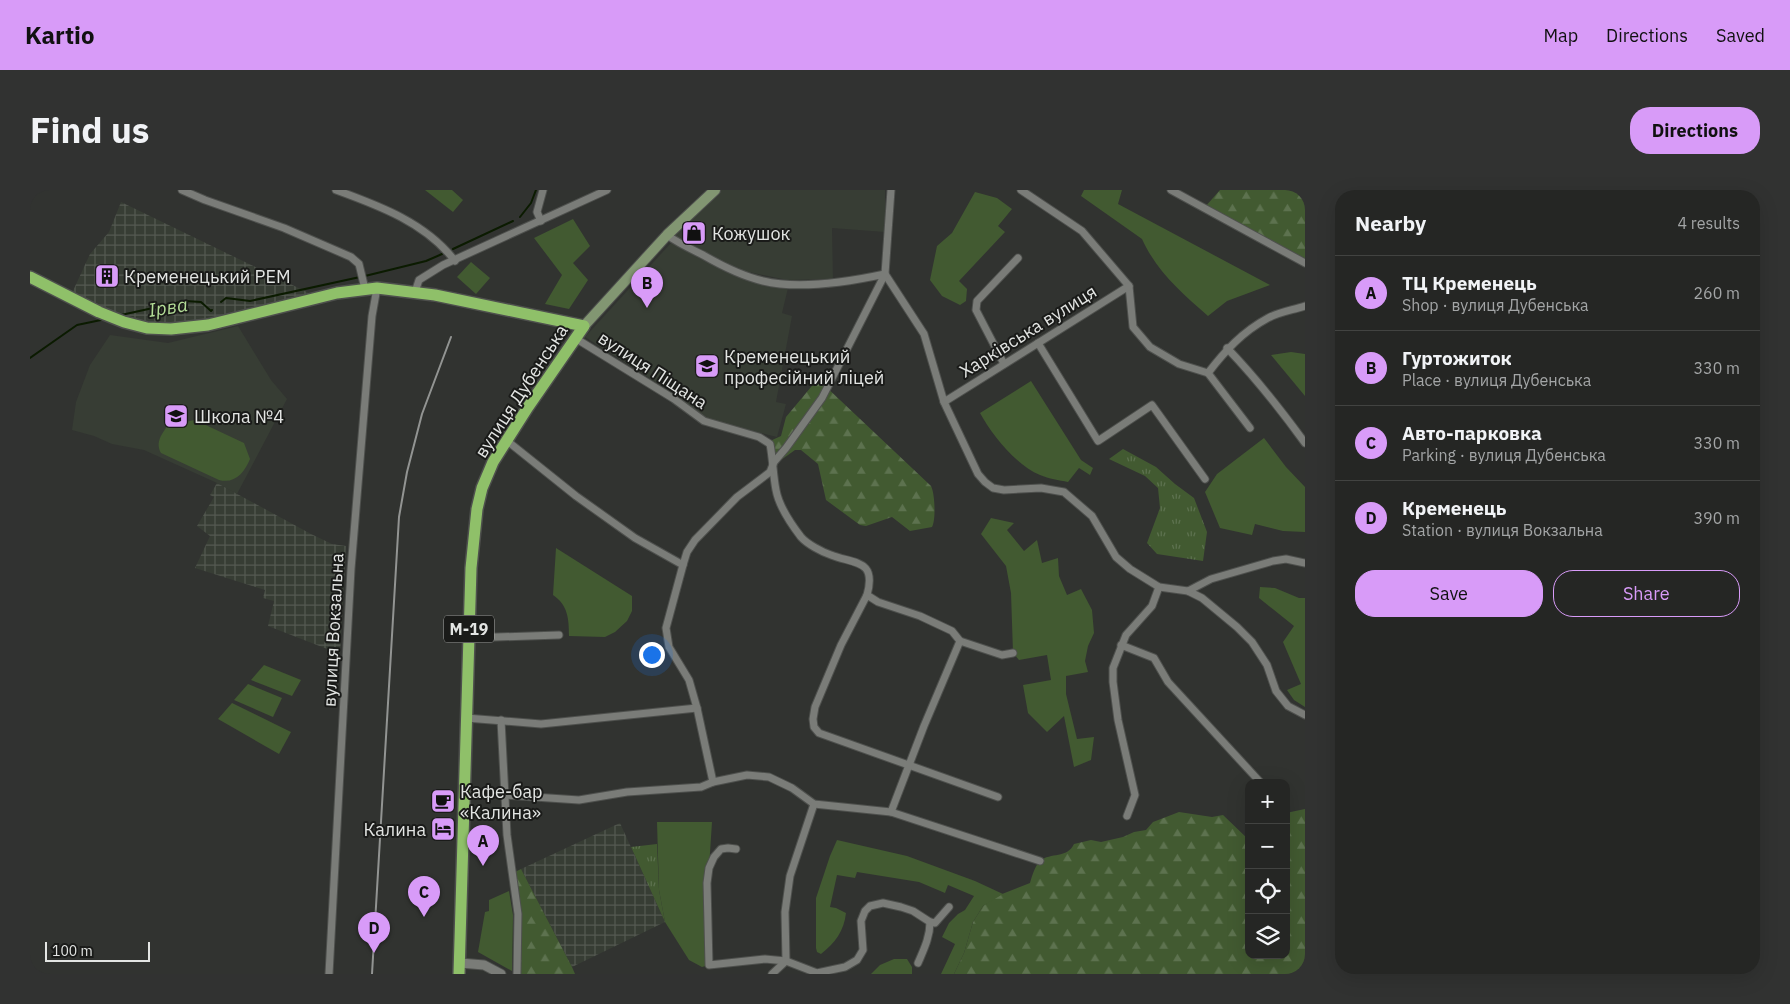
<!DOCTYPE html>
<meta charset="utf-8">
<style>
body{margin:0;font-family:"IBM Plex Sans",sans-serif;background:#313231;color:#f1f3f6}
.controls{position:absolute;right:15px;bottom:15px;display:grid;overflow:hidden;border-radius:10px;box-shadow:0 5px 20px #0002}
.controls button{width:45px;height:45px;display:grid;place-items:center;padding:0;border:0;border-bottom:1px solid #424341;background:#252624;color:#f1f3f6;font:25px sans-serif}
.scale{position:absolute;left:15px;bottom:12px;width:105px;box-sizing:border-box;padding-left:5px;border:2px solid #e3e5e3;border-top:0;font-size:14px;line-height:18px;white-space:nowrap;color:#e3e5e3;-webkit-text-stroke:4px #1a1b19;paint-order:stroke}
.you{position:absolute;left:621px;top:464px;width:18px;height:18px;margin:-12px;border:4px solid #fff;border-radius:50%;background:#1a73e8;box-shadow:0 0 0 8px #1a73e833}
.badge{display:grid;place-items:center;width:32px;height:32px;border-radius:50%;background:#d89bf8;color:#111;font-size:16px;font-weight:700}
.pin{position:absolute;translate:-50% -41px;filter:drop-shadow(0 1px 2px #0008)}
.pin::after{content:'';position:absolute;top:26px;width:18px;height:15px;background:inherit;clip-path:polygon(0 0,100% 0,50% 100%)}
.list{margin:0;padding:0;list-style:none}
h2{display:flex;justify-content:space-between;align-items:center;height:65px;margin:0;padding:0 20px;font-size:21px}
h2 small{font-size:16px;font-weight:400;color:#a3a5a6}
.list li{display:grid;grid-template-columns:32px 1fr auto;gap:15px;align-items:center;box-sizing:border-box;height:75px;padding:0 20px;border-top:1px solid #424341}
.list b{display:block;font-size:19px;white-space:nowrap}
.list p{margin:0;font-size:16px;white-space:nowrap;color:#a3a5a6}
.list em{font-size:16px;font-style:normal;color:#a3a5a6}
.actions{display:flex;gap:10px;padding:15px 20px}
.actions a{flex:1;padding:11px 0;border:1px solid #d89bf8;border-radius:20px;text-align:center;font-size:18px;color:#d89bf8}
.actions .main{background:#d89bf8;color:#111}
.icon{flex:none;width:28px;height:28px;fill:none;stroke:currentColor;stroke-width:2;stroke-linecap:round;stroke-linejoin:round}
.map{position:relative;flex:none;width:1275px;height:784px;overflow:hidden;border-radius:20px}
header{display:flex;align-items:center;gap:30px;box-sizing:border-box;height:70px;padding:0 25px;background:#d89bf8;color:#111}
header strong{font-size:24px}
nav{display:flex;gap:28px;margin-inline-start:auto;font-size:18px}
.intro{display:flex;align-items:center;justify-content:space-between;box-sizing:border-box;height:120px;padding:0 30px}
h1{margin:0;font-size:35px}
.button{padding:12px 22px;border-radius:20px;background:#d89bf8;color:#111;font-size:18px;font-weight:700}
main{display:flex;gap:30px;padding:0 30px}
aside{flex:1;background:#252624;border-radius:20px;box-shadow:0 5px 20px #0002}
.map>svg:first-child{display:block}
.built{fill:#373d34}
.industrial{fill:url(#industrial-grid)}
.grass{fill:url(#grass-tufts)}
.forest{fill:url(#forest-firs)}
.green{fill:#425a31}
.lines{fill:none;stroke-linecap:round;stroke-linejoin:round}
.stream{stroke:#0b1b00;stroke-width:2}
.minor-casing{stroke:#4e504d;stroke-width:9}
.tertiary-casing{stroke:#4e504d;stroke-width:11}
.secondary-casing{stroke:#4e504d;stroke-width:12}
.trunk-casing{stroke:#4e504d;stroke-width:14}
.minor{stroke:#7a7c78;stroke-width:7}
.tertiary{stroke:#7a7c78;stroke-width:9}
.secondary{stroke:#829672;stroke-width:10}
.trunk{stroke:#8fc069;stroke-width:11}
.rail{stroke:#929492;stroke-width:2}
.labels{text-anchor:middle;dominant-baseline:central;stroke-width:4;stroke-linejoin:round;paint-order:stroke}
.shield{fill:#1a1b19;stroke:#a7a8a6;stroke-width:1}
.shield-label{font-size:16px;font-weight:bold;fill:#e3e5e3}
.poi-label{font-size:18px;fill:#e3e5e3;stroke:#1a1b19;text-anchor:start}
.street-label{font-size:18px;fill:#e3e5e3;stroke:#1a1b19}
.water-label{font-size:19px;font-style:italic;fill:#b3dc97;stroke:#1a1b19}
</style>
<header>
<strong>Kartio</strong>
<nav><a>Map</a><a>Directions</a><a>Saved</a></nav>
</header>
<div class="intro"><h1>Find us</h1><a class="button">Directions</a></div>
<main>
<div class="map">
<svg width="1275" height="784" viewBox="0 0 1275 784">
<defs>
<pattern id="industrial-grid" width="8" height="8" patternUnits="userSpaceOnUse" patternTransform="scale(1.25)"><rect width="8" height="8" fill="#373d34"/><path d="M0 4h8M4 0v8" fill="none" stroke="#545951"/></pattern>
<pattern id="grass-tufts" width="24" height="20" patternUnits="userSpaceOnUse" patternTransform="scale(1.25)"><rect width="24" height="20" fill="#425a31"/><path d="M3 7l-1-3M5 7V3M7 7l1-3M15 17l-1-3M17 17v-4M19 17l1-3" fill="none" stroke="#5d724f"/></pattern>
<pattern id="forest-firs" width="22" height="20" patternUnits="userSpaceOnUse" patternTransform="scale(1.25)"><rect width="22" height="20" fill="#425a31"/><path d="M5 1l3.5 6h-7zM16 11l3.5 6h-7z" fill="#5d724f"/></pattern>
</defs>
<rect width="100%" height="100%" fill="#313330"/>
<g class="built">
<polygon points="685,0 855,0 855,42 802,38 803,89 757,90 714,81 701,75 698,78 637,45"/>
<polygon points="641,53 698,83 735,96 758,98 752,123 762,126 746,212 756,214 747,247 675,229 646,205 555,147"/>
<polygon points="208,136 241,190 257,209 207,304 187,293 114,260 82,254 64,246 42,240 46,212 60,175 80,145 138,153"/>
</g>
<g class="industrial">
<polygon points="91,12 281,104 177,131 153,134 117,134 70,117 42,103 60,64 79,42"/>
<polygon points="187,293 281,344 302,354 316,356 310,464 238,436 244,411 233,408 235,400 165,378 180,346 167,336 184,307 180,305"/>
<polygon points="590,633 635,732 542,777 491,679"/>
</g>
<g class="grass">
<polygon points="1093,259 1126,277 1145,294 1164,308 1177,342 1173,371 1127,364 1117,353 1130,318 1128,298 1115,286 1079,269"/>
<polygon points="627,654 629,700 635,732 601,657"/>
</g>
<g class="forest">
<polygon points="1190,0 1275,0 1275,71 1175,17"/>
<path d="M786 191 792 193 901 296C905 304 906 330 902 337L880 341 862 327 836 336 830 335 796 310 788 274 771 260H765L744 275 740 251 751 246 756 227Z"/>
<path d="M1275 619V784H924L934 763 943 732 953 716 967 706 1000 693C1002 686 1005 676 1010 671 1021 662 1037 669 1044 654L1061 650 1071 652 1093 647 1104 642 1116 640 1123 632 1149 622 1182 627 1193 625 1219 650V765H1256V623Z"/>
<polygon points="491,679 542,777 545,784 487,784 488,724 483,683"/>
</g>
<g class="green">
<polygon points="395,0 422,0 433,10 423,22"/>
<path d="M1054 0H1092L1088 14 1240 95 1197 111 1178 126C1152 103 1127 82 1112 49L1051 6Z"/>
<polygon points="945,2 967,8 982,19 968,36 975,42 929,91 937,99 936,111 930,115 912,106 900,90 907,56 922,43"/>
<polygon points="543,29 560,56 543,73 558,90 539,119 515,114 532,85 504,48"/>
<polygon points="441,72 460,88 446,104 427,87"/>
<polygon points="1261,162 1275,164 1275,206 1241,165"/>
<path d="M1001 191 1051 270 1063 278 1060 285 1049 278 1038 292C1029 290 1019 289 1010 285 987 276 962 245 950 223Z"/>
<path d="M165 230 214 253 220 269C214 283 205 294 189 290L131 263C125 252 132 244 138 235Z"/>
<polygon points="1234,248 1256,277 1275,297 1275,342 1253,341 1225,334 1222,345 1190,338 1175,302 1187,284"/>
<polygon points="961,328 984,333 977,340 994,361 1007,350 1012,373 1028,368 1029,386 1037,405 1051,399 1062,420 1064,443 1058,456 1055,471 1058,482 1036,486 1036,504 1047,549 1064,547 1061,570 1044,577 1034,526 1017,542 998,523 993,495 1021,490 1017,465 989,470 983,463 981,403 976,376 951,344"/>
<path d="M526 358 602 406V421L597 431 585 442 575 447 539 446C539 429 538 415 523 405Z"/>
<polygon points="1230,397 1245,398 1269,408 1275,408 1275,517 1264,510 1257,500 1271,494 1253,452 1264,436 1229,408"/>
<polygon points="234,475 271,490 262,506 221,490"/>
<polygon points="218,494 252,508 243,527 204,510"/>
<polygon points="202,513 261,542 249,564 188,529"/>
<polygon points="627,632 682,632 679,678 679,775 672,777 659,770 635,732 629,700"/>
<path d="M807 650 877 666 945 691 973 704 953 716 943 732 934 763 924 784H911L925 754 912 747 919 733 928 724 935 720 944 706 918 695 915 703 889 692 827 682 825 688 807 685 800 717 806 718 816 723C814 741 805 753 791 764L787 762 786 758V708L800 666Z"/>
<polygon points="479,701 483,725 482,781 448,762 455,722 459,721 459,710"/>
<polygon points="864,769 877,769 882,777 882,784 841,784 850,775"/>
</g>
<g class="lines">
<g class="stream">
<polyline points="490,27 501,13 506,0"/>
<polyline points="423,59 483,31"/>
<polyline points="335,86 396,71 412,64"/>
<polyline points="191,112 196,108 220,111 330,87"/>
<polyline points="91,125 155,111 171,112 181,121 182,120"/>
<polyline points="0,168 47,135 71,130"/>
</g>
<defs>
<g id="minor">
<polyline points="152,0 175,10 254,38 321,67 329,74 335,99"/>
<path d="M306 0C350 16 396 33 425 71"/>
<polyline points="991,0 1052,41 1099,96 1103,137 1120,157 1149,174 1178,183 1220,238"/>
<polyline points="1141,0 1275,73"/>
<polyline points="511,31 507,22 513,0"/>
<path d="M637 45C648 53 661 59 673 65 692 76 712 86 733 91 770 100 818 92 855 84L894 144 914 212 948 284 955 292 963 298 974 300 1011 298 1034 302 1062 326 1086 367 1100 379 1129 397 1158 401 1172 408 1207 437 1222 452 1237 475 1246 501 1258 516 1275 525"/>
<polyline points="385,102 389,90 413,75 577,0"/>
<path d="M545 148 644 209 674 231 729 247 740 254C743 270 743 285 746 300 749 317 761 334 771 347 777 354 792 362 801 365 824 374 847 369 837 405L848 412 890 426 922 441 930 451 972 465 983 463"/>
<polyline points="1008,153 1068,251 1122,215 1175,289"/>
<path d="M1197 158C1226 188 1251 220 1275 253"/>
<polyline points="974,174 946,120 947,111 988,68"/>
<path d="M1178 183C1195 161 1212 142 1238 128 1249 122 1263 120 1275 116"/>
<polyline points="914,212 1099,96"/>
<polyline points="476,250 546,306 605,348 653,375"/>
<polyline points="1158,401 1181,389 1243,371 1256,369 1275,373"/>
<polyline points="837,405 811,455 785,517 783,529 784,537 789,543 968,607"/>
<polyline points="438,448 529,445"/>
<polyline points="1091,455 1124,468 1138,492 1231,593"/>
<polyline points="436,528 511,534 667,518"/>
<polyline points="471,530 477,645 488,724 487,784"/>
<polyline points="683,592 667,518 659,490 639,457 636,438 653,375 657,362 665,350 707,307 740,282 744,272 756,258 792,208 855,84 861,0"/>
<polyline points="475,605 549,610 597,602 671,597 683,592 717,585 739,587 762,598 784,614 861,622 1010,671"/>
<polyline points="861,622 894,536 930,451"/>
<polyline points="1097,626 1105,605 1088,530 1083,492 1083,478 1096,445 1122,416 1129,397"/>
<path d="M706 659 698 658 691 659 684 667 679 678 677 693 679 775 735 769 756 771 787 783 815 777 827 770 833 760 831 731 835 721 840 716 853 713 871 717 883 721 900 732C900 747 894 759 888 773"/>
<polyline points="900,732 905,733 919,717"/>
<polyline points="756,771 755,722 760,686 784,614"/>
<polyline points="299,784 321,379 342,126 347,98"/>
<polyline points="742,784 756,771"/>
</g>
<polyline id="tertiary" points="430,773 454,775 471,784"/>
<polyline id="secondary" points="554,136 637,45 685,0"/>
<polyline id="trunk" points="0,87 69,122 94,132 117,138 141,139 178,135 307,103 347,98 405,105 554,136 498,217 463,272 452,298 447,319 441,378 429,784"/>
</defs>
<use href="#minor" class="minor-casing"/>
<use href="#tertiary" class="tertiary-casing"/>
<use href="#secondary" class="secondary-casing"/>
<use href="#trunk" class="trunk-casing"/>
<use href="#minor" class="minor"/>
<use href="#tertiary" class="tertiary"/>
<use href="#secondary" class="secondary"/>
<use href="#trunk" class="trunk"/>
<polyline class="rail" points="342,784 369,327 377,282 392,224 421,147"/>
</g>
<defs>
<symbol id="shop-square" viewBox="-11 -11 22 22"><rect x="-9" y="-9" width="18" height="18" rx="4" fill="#d89bf8" stroke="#1a1b19"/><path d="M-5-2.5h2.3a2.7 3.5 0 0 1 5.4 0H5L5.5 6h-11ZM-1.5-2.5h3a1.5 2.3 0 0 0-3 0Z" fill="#111"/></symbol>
<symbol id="building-square" viewBox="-11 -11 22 22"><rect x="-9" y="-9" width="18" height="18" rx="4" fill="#d89bf8" stroke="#1a1b19"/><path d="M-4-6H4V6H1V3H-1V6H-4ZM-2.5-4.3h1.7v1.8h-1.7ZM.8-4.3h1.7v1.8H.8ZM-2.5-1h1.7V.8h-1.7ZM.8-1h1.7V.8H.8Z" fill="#111"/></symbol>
<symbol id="university-square" viewBox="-11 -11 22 22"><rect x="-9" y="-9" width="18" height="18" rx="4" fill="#d89bf8" stroke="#1a1b19"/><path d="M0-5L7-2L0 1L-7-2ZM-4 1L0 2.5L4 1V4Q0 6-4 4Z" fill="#111"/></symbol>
<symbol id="school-square" viewBox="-11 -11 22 22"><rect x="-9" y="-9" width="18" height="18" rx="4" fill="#d89bf8" stroke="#1a1b19"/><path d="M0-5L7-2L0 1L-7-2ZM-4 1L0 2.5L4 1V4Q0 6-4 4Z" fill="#111"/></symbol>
<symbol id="cafe-square" viewBox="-11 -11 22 22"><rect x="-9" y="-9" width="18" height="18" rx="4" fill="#d89bf8" stroke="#1a1b19"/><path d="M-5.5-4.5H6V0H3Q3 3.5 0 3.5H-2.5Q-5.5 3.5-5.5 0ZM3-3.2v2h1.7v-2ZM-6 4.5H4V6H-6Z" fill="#111"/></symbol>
<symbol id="hotel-square" viewBox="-11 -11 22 22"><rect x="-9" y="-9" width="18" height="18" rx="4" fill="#d89bf8" stroke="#1a1b19"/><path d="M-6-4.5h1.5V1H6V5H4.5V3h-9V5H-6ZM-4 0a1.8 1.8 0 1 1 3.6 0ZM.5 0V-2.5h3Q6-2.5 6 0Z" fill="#111"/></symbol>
</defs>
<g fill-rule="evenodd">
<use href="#shop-square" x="650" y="29" width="28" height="28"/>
<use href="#building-square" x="63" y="72" width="28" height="28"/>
<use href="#university-square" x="663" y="162" width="28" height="28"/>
<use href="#school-square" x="132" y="212" width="28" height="28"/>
<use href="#cafe-square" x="399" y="597" width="28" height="28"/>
<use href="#hotel-square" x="399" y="625" width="28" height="28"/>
</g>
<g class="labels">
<rect class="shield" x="414" y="425.5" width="50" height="27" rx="4"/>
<g class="shield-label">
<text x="439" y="439">М-19</text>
</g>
<g class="poi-label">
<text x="682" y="43">Кожушок</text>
<text x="94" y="86">Кременецький РЕМ</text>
<text x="694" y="166">Кременецький<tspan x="694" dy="21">професійний ліцей</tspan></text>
<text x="164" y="226">Школа №4</text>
<text x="430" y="601">Кафе-бар<tspan x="430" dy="21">«Калина»</tspan></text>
<text x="396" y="639" text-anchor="end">Калина</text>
</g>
<g class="street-label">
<text transform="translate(998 141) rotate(-32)">Харківська вулиця</text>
<text transform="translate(623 180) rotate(33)">вулиця Піщана</text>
<text transform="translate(491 201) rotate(-57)">вулиця Дубенська</text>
<text transform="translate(303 440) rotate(-87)">вулиця Вокзальна</text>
</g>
<g class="water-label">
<text transform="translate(138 117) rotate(-9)">Ірва</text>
</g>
</g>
</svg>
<div class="controls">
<button>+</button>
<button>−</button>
<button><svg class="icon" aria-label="locate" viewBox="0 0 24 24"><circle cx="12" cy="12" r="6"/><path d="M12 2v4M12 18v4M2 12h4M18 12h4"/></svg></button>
<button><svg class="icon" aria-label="layers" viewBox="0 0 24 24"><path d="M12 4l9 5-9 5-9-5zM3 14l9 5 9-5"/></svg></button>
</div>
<div class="scale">100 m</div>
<div class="you"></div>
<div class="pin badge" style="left:453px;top:676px">A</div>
<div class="pin badge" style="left:617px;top:118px">B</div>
<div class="pin badge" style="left:394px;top:727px">C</div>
<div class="pin badge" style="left:344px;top:763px">D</div>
</div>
<aside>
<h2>Nearby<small>4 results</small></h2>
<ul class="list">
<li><span class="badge">A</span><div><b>ТЦ Кременець</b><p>Shop · вулиця Дубенська</p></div><em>260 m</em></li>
<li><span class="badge">B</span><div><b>Гуртожиток</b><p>Place · вулиця Дубенська</p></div><em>330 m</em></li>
<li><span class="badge">C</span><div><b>Авто-парковка</b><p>Parking · вулиця Дубенська</p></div><em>330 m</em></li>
<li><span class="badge">D</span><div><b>Кременець</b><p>Station · вулиця Вокзальна</p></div><em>390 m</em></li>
</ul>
<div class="actions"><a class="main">Save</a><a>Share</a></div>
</aside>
</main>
